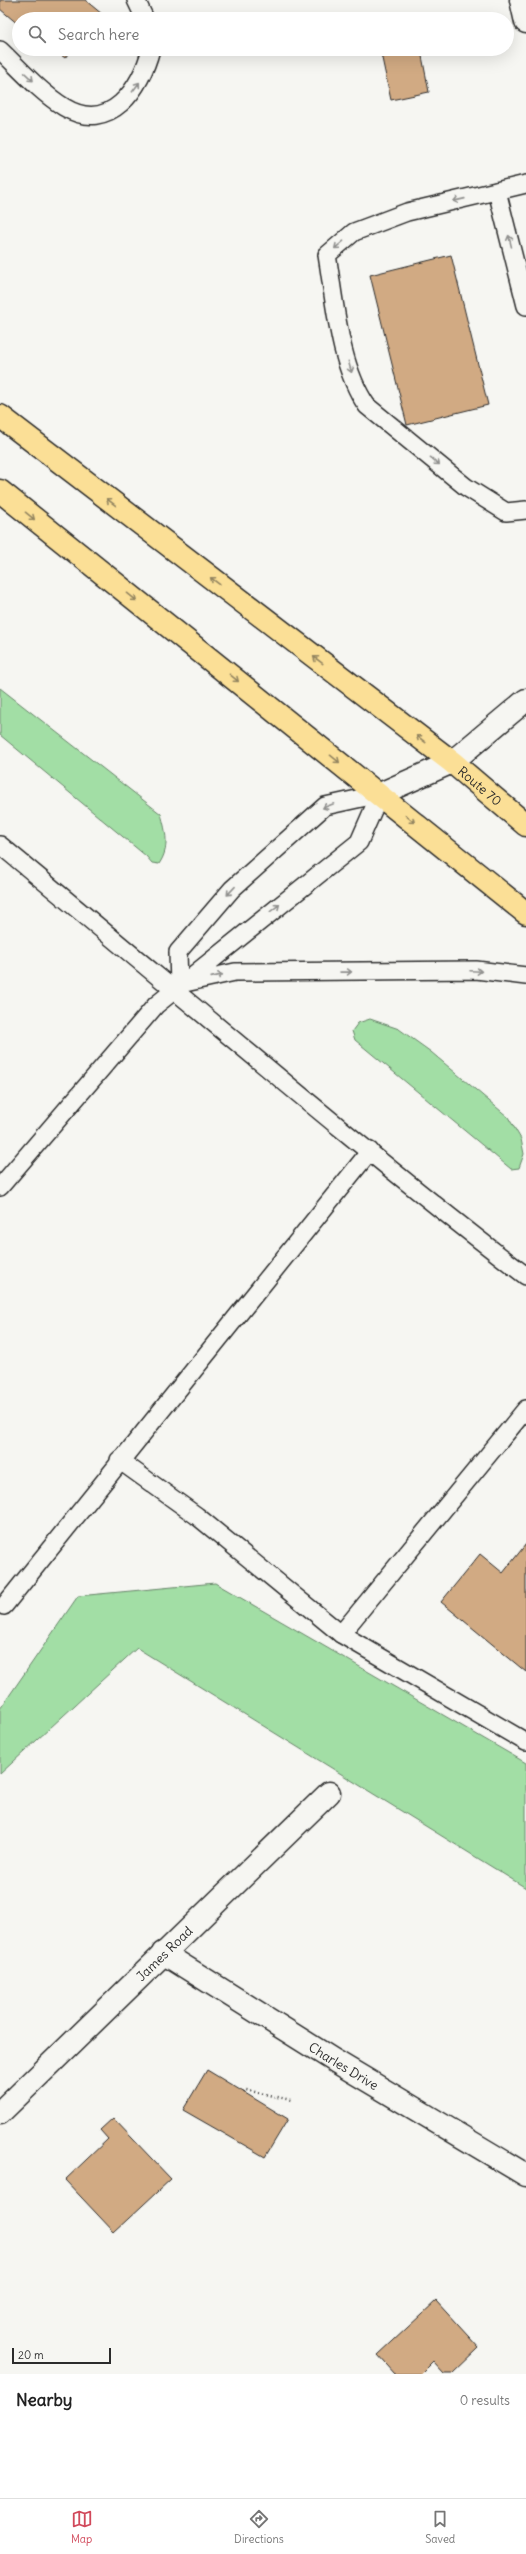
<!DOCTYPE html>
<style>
body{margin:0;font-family:Delius,sans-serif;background:#f2f2f2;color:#222}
.scale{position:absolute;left:12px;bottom:10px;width:99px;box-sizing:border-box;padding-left:4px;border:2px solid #2b2b2b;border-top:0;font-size:11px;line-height:14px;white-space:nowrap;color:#2b2b2b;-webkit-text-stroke:3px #f6f6f2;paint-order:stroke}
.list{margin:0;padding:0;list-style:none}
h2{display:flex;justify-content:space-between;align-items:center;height:52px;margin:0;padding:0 16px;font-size:17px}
h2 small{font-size:13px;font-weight:400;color:#767676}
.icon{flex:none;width:22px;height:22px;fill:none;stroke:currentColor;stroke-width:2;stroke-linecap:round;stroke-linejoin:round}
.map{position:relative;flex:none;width:526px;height:2374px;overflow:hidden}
.search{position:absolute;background:#fff;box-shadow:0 4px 16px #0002;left:12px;right:12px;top:12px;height:44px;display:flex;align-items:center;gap:10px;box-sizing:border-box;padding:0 14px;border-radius:22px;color:#767676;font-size:15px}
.sheet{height:124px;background:#fff}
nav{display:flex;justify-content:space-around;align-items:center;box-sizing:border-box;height:56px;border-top:1px solid #e0e0e0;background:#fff;font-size:11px;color:#767676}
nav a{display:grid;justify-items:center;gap:2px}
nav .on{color:#d1495b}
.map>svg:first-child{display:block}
.green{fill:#a2dea5;stroke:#668468}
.building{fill:#d1aa83;stroke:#2b2b2b}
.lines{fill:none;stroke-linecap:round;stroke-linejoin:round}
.service-casing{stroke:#2b2b2b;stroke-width:20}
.minor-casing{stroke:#2b2b2b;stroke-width:25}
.tertiary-casing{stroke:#2b2b2b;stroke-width:25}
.trunk-casing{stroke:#2b2b2b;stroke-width:25}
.path{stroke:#2b2b2b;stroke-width:2.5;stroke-dasharray:1 3;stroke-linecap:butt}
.service{stroke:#f6f6f2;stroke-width:17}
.minor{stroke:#f6f6f2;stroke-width:22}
.tertiary{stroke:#f6f6f2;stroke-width:22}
.trunk{stroke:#fbdf96;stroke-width:22}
.oneway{stroke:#90908e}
.oneway2{stroke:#938560}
.labels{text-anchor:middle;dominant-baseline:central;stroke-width:3;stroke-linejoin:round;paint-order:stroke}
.street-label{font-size:13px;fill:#2b2b2b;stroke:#f6f6f2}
</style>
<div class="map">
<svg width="526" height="2374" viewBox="0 0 526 2374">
<rect width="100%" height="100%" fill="#f6f6f2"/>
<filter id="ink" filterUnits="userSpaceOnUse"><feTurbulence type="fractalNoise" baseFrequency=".025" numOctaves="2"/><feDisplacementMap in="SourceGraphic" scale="8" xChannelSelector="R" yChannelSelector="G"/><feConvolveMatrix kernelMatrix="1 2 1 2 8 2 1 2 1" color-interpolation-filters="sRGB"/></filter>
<g filter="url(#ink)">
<g class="green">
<path d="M0 688 161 814C166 832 170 848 159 864L152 863 146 856 0 735Z"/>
<polygon points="370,1019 399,1029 431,1052 508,1117 521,1139 524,1154 519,1168 511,1169 355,1040 352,1031 358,1023"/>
<polygon points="215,1583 526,1763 526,1888 137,1648 0,1774 0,1709 78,1596"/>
</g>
<g class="building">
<polygon points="0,0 85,0 108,19 19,19 19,25 0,9"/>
<polygon points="53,49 72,49 65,58"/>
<polygon points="380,49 426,49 421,51 429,92 391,100"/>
<polygon points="451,255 488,405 407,425 370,275"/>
<polygon points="526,1544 526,1672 441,1602 480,1554 503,1573"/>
<polygon points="207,2070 288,2119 265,2157 183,2110"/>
<polygon points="113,2118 171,2179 114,2232 65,2180 108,2139 100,2130"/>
<polygon points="436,2301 479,2348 452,2374 444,2374 433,2362 421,2374 395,2374 378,2355"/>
</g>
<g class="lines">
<defs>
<g id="service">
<polyline points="136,0 145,19"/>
<path d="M0 50C20 69 40 92 64 107 110 135 141 88 151 49"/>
<path d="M526 184 407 212 354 232 327 255C335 302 339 366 367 406L466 487 506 512 526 510"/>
<polyline points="497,191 526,306"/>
<path d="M0 845C175 989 346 1138 526 1276"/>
<polyline points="185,983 235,972 476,970 526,976"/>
<polyline points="179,985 178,952 232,889 325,806 380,794"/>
<polyline points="0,1187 156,1005 359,842 380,794"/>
<polyline points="119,1460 197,1516 341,1634 526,1742"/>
<polyline points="4,1606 370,1151"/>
<polyline points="341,1634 526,1409"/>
</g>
<g id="minor">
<path id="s1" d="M163 1953 335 2061 526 2175"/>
<path id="s2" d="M0 2113 329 1793"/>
</g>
<g id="tertiary">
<polyline points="521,0 526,22"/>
<polyline points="380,794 452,762 526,700"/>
</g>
<g id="trunk">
<path id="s3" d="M0 416 452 762 526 825"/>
<polyline points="0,491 526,913"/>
</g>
</defs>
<use href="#service" class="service-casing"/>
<use href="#minor" class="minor-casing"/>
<use href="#tertiary" class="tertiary-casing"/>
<use href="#trunk" class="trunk-casing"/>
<polyline class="path" points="244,2093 246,2090 291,2100"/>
<use href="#service" class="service"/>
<use href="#minor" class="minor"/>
<use href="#tertiary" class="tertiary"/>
<use href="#trunk" class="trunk"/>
</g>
<defs><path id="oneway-shaft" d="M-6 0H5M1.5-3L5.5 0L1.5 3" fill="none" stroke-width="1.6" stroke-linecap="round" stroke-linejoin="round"/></defs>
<g class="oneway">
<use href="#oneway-shaft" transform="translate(29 77) rotate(43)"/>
<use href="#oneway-shaft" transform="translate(136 87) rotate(-53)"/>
<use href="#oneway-shaft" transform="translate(459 200) rotate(167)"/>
<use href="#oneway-shaft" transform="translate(510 241) rotate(-104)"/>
<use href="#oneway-shaft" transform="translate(339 245) rotate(140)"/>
<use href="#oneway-shaft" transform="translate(350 367) rotate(74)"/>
<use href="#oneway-shaft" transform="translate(435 461) rotate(39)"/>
<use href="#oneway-shaft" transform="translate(328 806) rotate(159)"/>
<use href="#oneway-shaft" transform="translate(231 891) rotate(133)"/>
<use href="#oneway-shaft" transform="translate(275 908) rotate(-38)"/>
<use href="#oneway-shaft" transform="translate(476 971) rotate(3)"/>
<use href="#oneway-shaft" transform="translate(346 972) rotate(-1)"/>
<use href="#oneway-shaft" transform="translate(217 976) rotate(-13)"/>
</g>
<g class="oneway2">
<use href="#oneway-shaft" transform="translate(111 502) rotate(-143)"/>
<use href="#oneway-shaft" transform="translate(30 516) rotate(39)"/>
<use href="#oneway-shaft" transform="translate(215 581) rotate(-143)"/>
<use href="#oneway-shaft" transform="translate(132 597) rotate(39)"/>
<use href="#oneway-shaft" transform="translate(318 660) rotate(-143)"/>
<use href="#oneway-shaft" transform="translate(234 678) rotate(39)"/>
<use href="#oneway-shaft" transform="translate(421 739) rotate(-143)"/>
<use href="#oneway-shaft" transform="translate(335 759) rotate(39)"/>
<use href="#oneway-shaft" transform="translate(410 819) rotate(39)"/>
</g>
</g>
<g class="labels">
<g class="street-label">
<text stroke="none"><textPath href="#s3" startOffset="606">Route 70</textPath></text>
<text stroke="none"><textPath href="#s2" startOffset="229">James Road</textPath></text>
<text stroke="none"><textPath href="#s1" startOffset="213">Charles Drive</textPath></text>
</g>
</g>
</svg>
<div class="scale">20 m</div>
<div class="search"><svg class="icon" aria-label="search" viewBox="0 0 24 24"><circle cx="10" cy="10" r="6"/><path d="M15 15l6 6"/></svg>Search here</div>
</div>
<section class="sheet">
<h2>Nearby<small>0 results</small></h2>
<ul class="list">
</ul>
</section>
<nav>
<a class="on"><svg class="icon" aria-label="map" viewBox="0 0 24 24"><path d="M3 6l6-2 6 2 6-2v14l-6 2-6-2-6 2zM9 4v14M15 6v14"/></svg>Map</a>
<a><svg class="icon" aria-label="directions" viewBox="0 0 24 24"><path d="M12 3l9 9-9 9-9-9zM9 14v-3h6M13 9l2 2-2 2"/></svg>Directions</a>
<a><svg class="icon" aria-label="saved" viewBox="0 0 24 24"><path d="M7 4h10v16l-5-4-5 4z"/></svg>Saved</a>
</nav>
